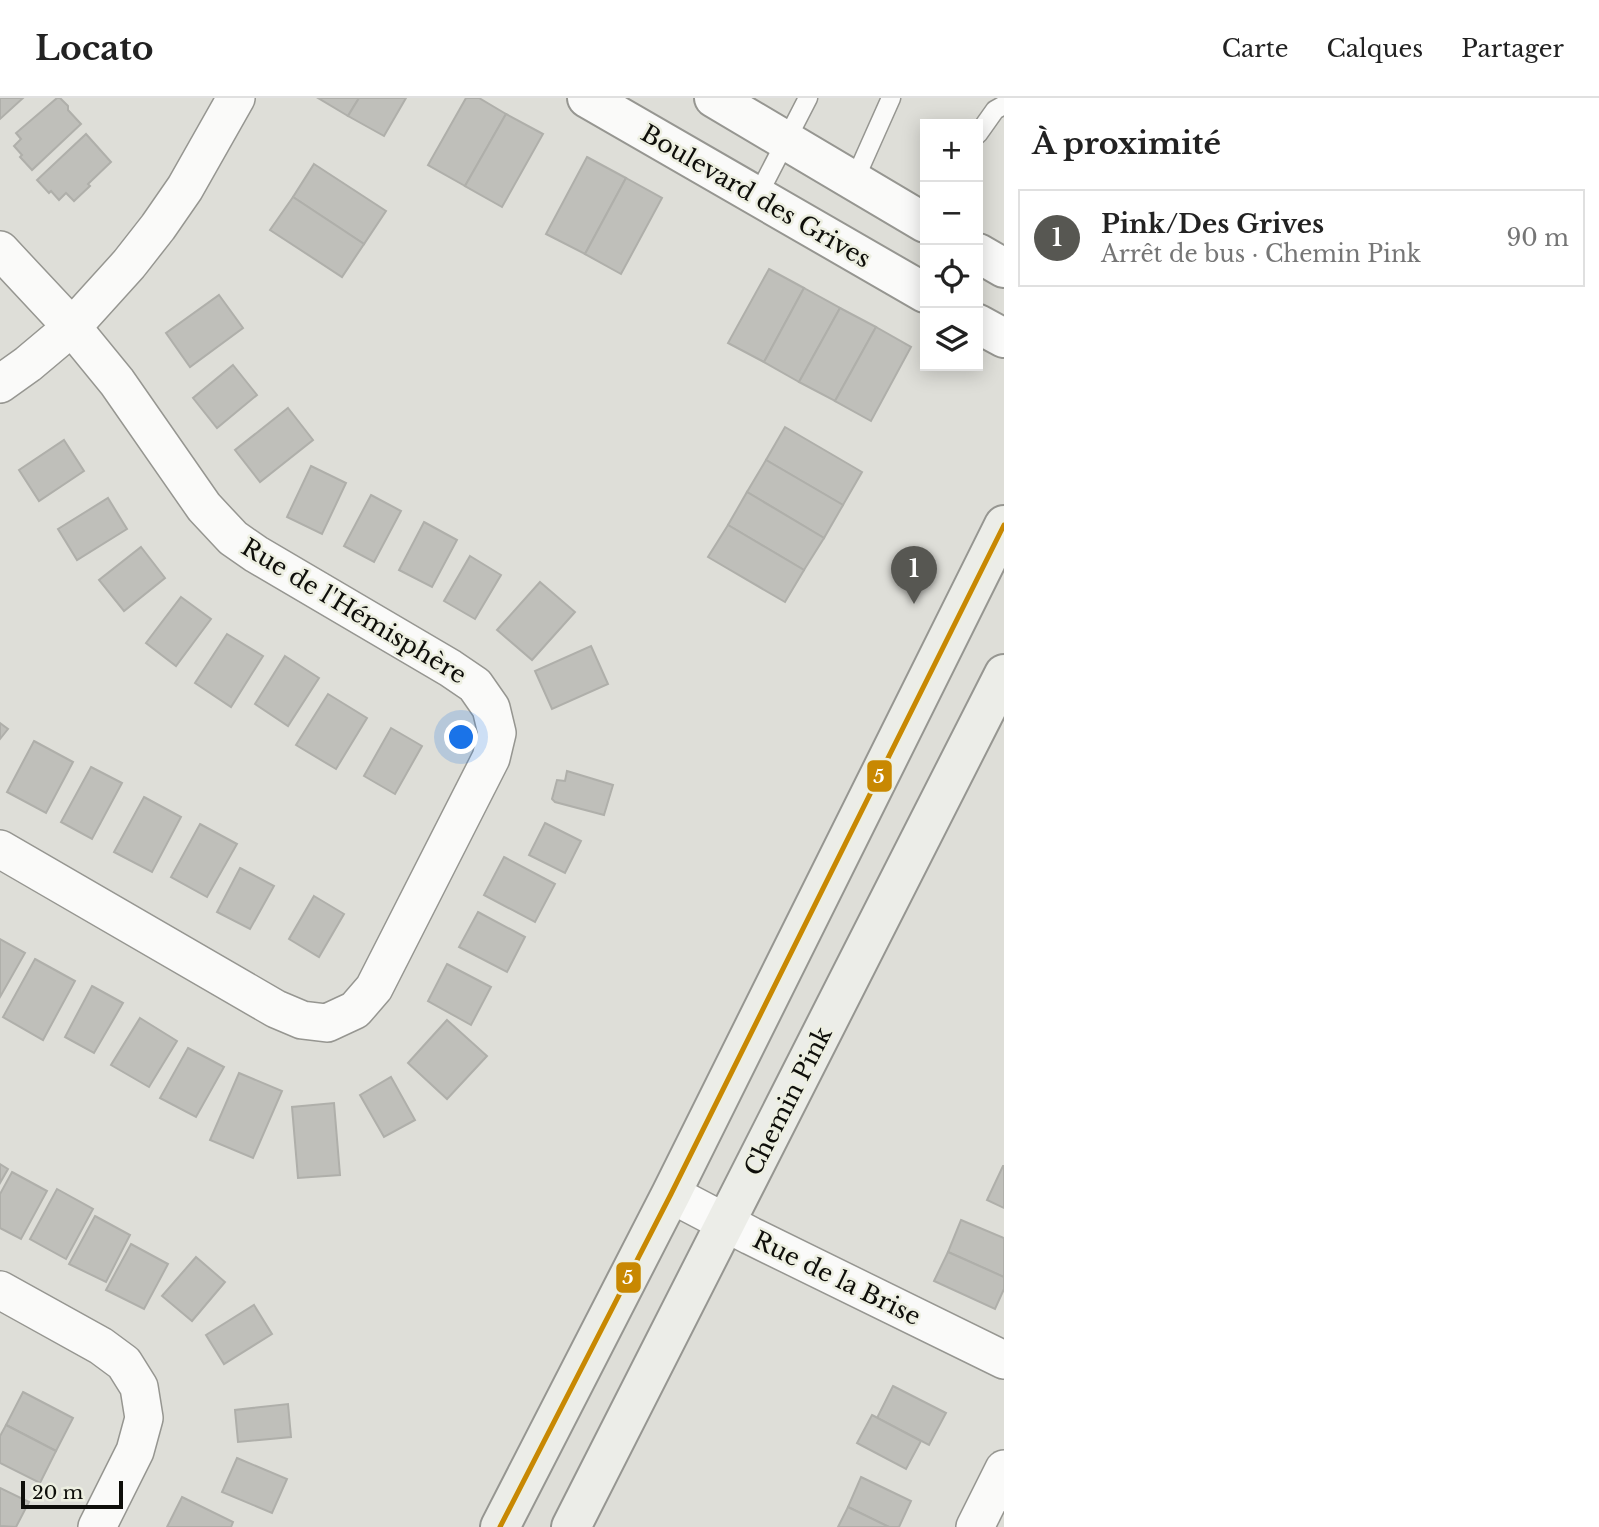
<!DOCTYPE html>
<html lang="fr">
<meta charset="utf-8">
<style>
body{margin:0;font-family:"Libre Baskerville",serif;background:#f6f6f6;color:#222}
.controls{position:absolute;right:21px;top:21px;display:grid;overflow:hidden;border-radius:0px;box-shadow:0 4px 18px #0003}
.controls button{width:63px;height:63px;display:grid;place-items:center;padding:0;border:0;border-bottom:2px solid #e0e0e0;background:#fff;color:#222;font:35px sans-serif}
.scale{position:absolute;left:21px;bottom:18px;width:102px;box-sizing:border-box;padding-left:7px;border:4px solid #0e0e0a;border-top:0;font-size:19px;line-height:24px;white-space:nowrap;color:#0e0e0a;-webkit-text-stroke:5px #edefe1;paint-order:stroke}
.you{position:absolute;left:462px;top:640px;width:24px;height:24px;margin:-18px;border:5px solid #fff;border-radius:50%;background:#1a73e8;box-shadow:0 0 0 10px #1a73e833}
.badge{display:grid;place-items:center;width:46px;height:46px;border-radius:50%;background:#575752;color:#fff;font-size:23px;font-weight:700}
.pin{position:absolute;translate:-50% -58px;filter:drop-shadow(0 2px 4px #0008)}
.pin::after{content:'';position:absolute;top:37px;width:24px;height:21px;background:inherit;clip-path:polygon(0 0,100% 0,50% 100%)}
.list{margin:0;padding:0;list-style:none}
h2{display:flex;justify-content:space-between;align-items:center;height:91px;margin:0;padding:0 28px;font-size:30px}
h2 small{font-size:23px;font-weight:400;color:#767676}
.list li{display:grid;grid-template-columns:46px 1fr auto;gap:21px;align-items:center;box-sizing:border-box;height:98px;margin:0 14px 14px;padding:0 14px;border:2px solid #e0e0e0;border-radius:0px}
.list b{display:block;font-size:26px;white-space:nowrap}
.list p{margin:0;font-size:23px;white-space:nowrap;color:#767676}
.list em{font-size:23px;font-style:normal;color:#767676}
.icon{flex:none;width:38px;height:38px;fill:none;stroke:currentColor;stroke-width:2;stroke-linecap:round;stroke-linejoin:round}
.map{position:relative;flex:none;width:1004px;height:1429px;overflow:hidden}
header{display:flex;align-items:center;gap:42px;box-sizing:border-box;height:98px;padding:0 35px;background:#fff;border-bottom:2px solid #e0e0e0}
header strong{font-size:33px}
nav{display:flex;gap:38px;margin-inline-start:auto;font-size:24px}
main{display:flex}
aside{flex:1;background:#fff}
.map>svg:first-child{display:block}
.building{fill:#bfbfba;stroke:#afafaa;stroke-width:2}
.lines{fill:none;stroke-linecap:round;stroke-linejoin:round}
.service-casing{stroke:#969691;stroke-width:21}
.minor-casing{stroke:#969691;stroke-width:40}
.tertiary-casing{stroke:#969691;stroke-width:42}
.secondary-casing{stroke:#969691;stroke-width:42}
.service{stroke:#fafaf9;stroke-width:18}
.minor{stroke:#fafaf9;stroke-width:37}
.tertiary{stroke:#fafaf9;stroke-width:38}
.secondary{stroke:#ecede8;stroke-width:38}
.bus-1-casing{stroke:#edefe1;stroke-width:10}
.bus-1{stroke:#c88802;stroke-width:5}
.labels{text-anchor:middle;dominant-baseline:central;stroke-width:5;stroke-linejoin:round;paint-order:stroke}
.street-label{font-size:24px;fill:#0e0e0a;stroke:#edefe1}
.line-badge{stroke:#edefe1;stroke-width:2.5}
.badge-label{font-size:19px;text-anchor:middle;font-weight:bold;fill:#fff}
</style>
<header>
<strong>Locato</strong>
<nav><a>Carte</a><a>Calques</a><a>Partager</a></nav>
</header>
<main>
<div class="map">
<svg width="1004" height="1429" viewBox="0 0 1004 1429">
<rect width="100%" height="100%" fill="#deded8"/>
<g class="building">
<polygon points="0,0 23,0 0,21"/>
<polygon points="57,0 60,0 68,8 68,12 81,26 32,72 20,59 22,57 14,48 21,41 16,35"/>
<polygon points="318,0 359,0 348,18"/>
<polygon points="359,0 406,0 384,38 348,18"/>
<polygon points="466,0 479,0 506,16 465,88 428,67"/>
<polygon points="506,16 543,36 502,109 465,88"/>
<polygon points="86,36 111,64 88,86 90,88 74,103 66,95 59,102 51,93 49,95 37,82"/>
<polygon points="587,59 626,80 585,156 546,136"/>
<polygon points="314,66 386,113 364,146 293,99"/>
<polygon points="626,80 662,100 621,176 585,156"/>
<polygon points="293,99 364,146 342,179 270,132"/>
<polygon points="769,171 804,190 764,264 728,245"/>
<polygon points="804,190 840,210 799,284 764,264"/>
<polygon points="219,197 243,230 190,269 166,235"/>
<polygon points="840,210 876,229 835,303 799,284"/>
<polygon points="876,229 911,249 871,323 835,303"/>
<polygon points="233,267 257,297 217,330 193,300"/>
<polygon points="288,310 313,342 260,384 235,352"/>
<polygon points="785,329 862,374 843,407 766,362"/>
<polygon points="64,342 84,373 39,403 19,372"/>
<polygon points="766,362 843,407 824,440 747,394"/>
<polygon points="311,368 346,385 322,436 287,419"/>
<polygon points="747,394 824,440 804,472 728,427"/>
<polygon points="371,397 401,413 374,464 344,448"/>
<polygon points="108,400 127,431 77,462 58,431"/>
<polygon points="424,424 457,442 432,489 399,472"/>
<polygon points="728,427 804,472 785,504 708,459"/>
<polygon points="141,449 165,480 124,513 99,482"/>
<polygon points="470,458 501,477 475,521 444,503"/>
<polygon points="540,484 575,514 532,562 497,532"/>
<polygon points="181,499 211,521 176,568 146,545"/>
<polygon points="227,536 263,558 231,609 195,585"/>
<polygon points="591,548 608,586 552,611 535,573"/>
<polygon points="285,558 319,580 288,628 255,606"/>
<polygon points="328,596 367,620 336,671 296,647"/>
<polygon points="0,625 8,631 0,641"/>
<polygon points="391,630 422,648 395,696 364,678"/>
<polygon points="34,643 73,664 46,715 7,694"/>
<polygon points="91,669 122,685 92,741 61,724"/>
<polygon points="567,673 613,687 604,717 555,704 552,701 557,682 565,683"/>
<polygon points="144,699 181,719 152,774 114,754"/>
<polygon points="545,725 581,743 565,775 529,757"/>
<polygon points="200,726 237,746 207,799 171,779"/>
<polygon points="504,759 555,786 535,824 484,797"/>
<polygon points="240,770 274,788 250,831 217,814"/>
<polygon points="314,798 344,816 319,859 289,841"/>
<polygon points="478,814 525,839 507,874 459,849"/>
<polygon points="0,841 25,855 0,899"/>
<polygon points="35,861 75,883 43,942 3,919"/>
<polygon points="447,866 491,889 471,927 428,903"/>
<polygon points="92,888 123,905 94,955 65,939"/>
<polygon points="140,920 177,943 149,989 111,967"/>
<polygon points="447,922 487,958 447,1001 408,965"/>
<polygon points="188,950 224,969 196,1019 160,1000"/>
<polygon points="239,975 282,993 253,1060 210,1042"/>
<polygon points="391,979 415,1022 384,1039 360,997"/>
<polygon points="334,1005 340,1077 298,1080 292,1009"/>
<polygon points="0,1066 8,1071 0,1085"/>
<polygon points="1003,1068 1004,1068 1004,1110 987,1102"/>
<polygon points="12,1074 47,1093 21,1141 0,1130 0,1096"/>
<polygon points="57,1091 93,1111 66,1161 30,1141"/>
<polygon points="95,1118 130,1137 106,1184 69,1166"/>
<polygon points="961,1122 1004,1140 1004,1179 948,1154"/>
<polygon points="131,1146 168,1166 144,1211 106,1192"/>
<polygon points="948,1154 1004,1179 1004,1191 995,1211 934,1183"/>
<polygon points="196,1159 225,1184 192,1223 162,1198"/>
<polygon points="254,1207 272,1236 224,1266 206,1237"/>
<polygon points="893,1288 946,1315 929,1347 877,1320"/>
<polygon points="23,1294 73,1320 56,1353 6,1327"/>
<polygon points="288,1306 291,1339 238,1344 235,1312"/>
<polygon points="872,1317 921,1343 906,1371 857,1345"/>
<polygon points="6,1327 56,1353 40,1385 0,1365 0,1338"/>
<polygon points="237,1360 287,1381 272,1415 222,1394"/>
<polygon points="861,1379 911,1403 899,1429 889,1429 848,1409"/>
<polygon points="0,1390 29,1404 16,1429 0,1428"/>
<polygon points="182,1399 233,1424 231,1429 167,1429"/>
<polygon points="848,1409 889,1429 838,1429"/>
</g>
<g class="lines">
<defs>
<g id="service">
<polyline points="978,36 995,12 1004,7"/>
<polyline points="854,83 891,0"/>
<polyline points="757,99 808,0"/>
</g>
<g id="minor">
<polyline points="0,152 72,229 117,284 204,409 233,440 256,456 450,570 475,587 491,610 497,635 491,660 374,890 355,912 327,925 302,922 276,911 0,751"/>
<polyline points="0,286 28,266 72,229 129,166 158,129 185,90 236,0"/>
<polyline points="671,1096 751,1138 1004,1262"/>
<polyline points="0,1192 101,1248 124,1265 139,1289 144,1320 135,1353 97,1429"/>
<polyline points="975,1429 1004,1371"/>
</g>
<g id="tertiary">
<polyline points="587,0 925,195"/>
<polyline points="714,0 925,125"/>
<polyline points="978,155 1004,170"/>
<polyline points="978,226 1004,240"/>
</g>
<g id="secondary">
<polyline points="500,1429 671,1096 1004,427"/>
<polyline points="571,1429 1004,576"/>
</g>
</defs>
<use href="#service" class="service-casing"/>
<use href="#minor" class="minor-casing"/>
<use href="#tertiary" class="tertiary-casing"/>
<use href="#secondary" class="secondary-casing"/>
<use href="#service" class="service"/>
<use href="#minor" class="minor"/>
<use href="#tertiary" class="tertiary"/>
<use href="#secondary" class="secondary"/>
<defs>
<polyline id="bus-1" points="500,1429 671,1096 1004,427"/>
</defs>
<use href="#bus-1" class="bus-1-casing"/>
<use href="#bus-1" class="bus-1"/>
</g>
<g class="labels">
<g class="street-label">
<text transform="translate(756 98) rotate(30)">Boulevard des Grives</text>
<text transform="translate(354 513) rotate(31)">Rue de l'Hémisphère</text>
<text transform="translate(788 1003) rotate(-63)">Chemin Pink</text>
<text transform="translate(837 1180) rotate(26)">Rue de la Brise</text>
</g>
</g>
<g class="line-badge">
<rect x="866" y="661" width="27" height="34" rx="7" fill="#c88802"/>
<rect x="615" y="1163" width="27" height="33" rx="7" fill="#c88802"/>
</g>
<g class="badge-label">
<text x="879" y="685">5</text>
<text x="628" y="1186">5</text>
</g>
</svg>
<div class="controls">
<button>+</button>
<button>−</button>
<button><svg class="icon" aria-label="locate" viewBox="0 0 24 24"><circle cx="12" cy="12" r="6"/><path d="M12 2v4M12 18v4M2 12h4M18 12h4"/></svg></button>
<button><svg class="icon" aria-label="layers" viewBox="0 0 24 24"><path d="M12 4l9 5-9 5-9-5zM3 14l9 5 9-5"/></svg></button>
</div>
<div class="scale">20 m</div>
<div class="you"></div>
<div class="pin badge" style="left:914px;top:506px">1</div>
</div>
<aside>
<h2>À proximité<small></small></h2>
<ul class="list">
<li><span class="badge">1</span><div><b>Pink/Des Grives</b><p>Arrêt de bus · Chemin Pink</p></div><em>90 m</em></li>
</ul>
</aside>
</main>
